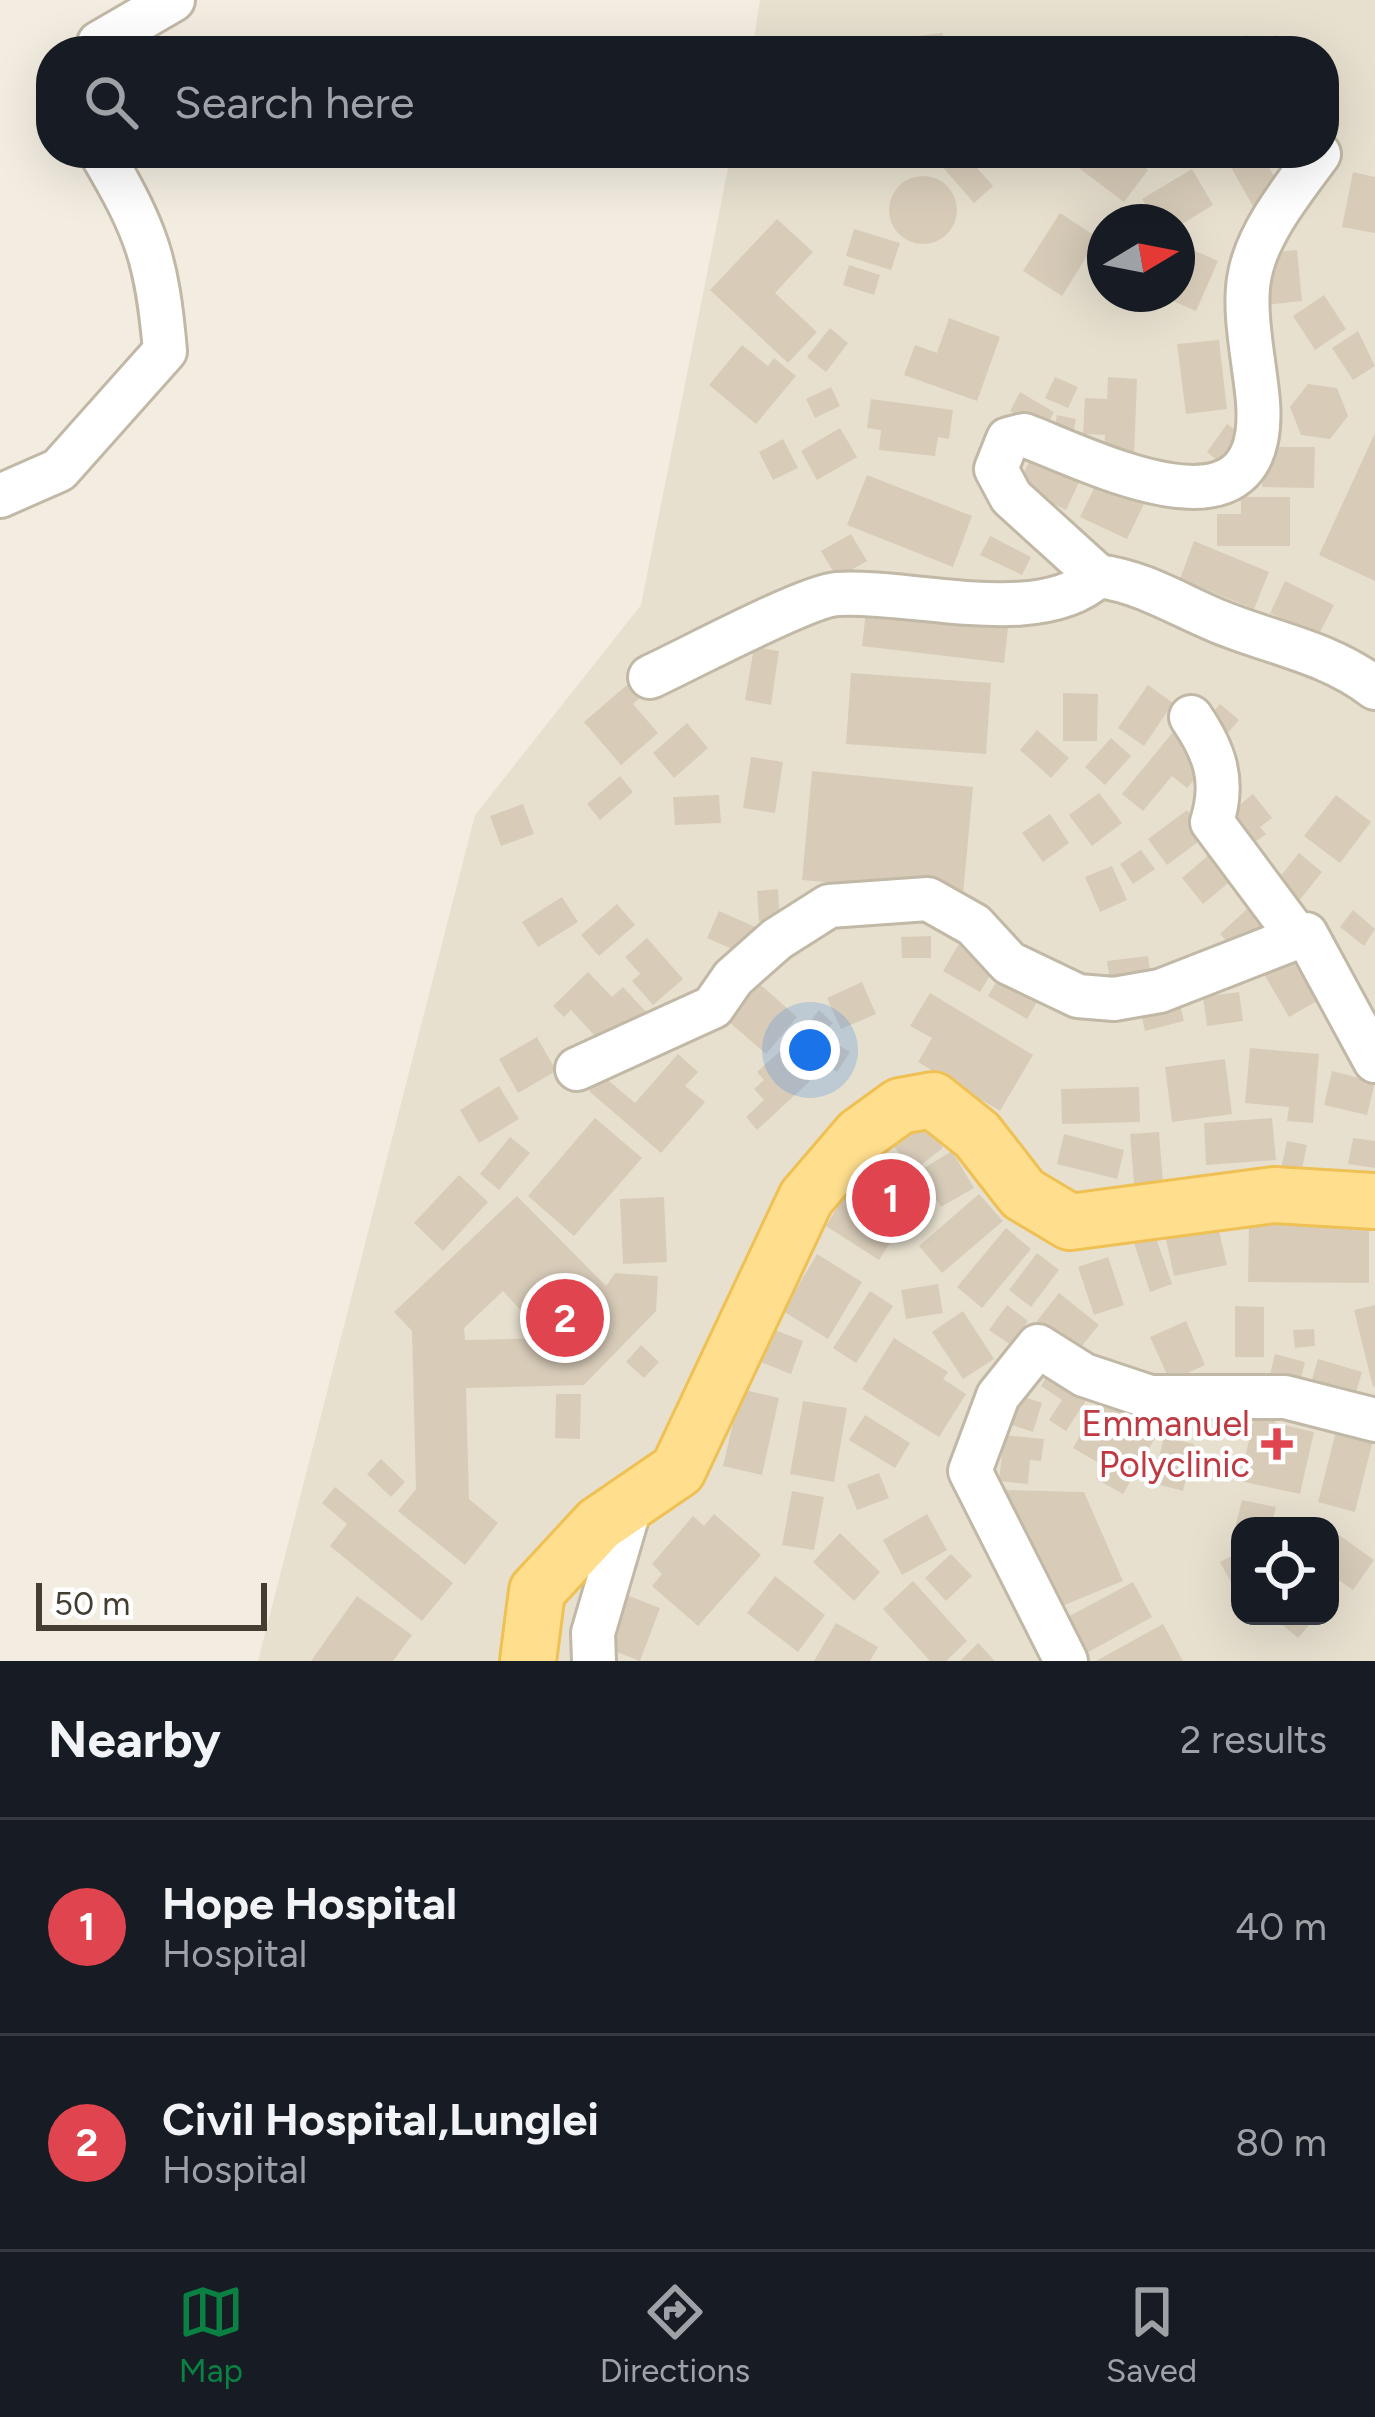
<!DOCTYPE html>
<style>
body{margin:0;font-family:Figtree,sans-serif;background:#242831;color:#f1f3f6}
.controls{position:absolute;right:36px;bottom:36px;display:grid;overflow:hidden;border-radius:24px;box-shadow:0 12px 48px #0002}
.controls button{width:108px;height:108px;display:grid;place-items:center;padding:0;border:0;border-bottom:3px solid #363941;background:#171b24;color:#f1f3f6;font:60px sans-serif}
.compass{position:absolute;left:1087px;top:204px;width:108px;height:108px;border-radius:50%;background:#171b24;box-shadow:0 12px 48px #0002;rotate:80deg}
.scale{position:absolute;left:36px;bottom:30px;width:231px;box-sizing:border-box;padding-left:12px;border:6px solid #443d32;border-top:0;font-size:33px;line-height:42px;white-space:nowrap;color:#443d32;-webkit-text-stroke:9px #fff;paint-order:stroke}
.you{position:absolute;left:810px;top:1050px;width:42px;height:42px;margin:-30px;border:9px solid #fff;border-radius:50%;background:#1a73e8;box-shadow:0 0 0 18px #1a73e833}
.badge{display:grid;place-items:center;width:78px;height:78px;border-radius:50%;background:#0b8043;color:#fff;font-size:39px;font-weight:700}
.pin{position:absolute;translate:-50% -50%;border:6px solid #fff;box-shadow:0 3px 12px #0006}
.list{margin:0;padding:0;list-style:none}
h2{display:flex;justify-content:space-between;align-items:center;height:156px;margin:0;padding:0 48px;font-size:51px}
h2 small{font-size:39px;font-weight:400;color:#9ea1a6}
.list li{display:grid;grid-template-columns:78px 1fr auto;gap:36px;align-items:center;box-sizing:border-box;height:216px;padding:0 48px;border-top:3px solid #363941}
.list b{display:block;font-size:45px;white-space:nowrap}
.list p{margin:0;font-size:39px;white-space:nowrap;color:#9ea1a6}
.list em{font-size:39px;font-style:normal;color:#9ea1a6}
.icon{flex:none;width:66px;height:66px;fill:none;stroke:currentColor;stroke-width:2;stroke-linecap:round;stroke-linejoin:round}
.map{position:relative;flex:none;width:1375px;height:1661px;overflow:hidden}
.search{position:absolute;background:#171b24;box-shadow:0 12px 48px #0002;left:36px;right:36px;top:36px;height:132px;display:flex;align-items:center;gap:30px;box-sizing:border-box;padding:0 42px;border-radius:48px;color:#9ea1a6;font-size:45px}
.sheet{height:588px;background:#171b24}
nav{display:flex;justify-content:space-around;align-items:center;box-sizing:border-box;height:168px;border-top:3px solid #363941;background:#171b24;font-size:33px;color:#9ea1a6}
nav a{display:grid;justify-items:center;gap:6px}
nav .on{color:#0b8043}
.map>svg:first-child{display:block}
.residential{fill:#e7e0cf;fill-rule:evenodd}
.building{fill:#d8ccb9;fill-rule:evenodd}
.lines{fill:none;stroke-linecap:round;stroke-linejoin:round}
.minor-casing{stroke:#c1b8a6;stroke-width:48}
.major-casing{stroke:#efc053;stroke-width:60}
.minor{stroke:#fff;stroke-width:42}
.major{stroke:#ffdf8e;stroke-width:54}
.health-dot{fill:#e0444e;stroke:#fff;stroke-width:4.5}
.labels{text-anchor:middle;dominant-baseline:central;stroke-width:9;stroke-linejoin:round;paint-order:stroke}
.health-label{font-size:36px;fill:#be3a42;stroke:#fff;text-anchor:end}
</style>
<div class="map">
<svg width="1375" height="1661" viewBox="0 0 1375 1661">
<rect width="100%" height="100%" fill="#f3ede1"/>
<path class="residential" d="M760 0H1375V1661H258L475 815 641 605 731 153H1324V51H752ZM1105 222H1177V294H1105ZM1240 1526H1330V1616H1240Z"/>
<g class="building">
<polygon points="943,33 945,51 873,51 872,41"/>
<polygon points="1246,35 1263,41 1259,51 1240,51"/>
<polygon points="1276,35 1292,42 1288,51 1269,51"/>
<polygon points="939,153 964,153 993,186 974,203 934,157"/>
<polygon points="1059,153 1125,153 1148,170 1124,202"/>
<polygon points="1223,153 1261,153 1284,194 1255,210"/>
<polygon points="1192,169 1213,205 1177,227 1177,222 1156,222 1142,199"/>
<polygon points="1353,172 1375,177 1375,233 1342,227"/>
<circle cx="923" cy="210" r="34"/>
<polygon points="1060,213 1098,238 1062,296 1023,271"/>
<polygon points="777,219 813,252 775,293 817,332 788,363 710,290"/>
<polygon points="854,229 900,243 891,270 846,256"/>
<polygon points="1177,243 1218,261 1196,311 1156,294 1177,294"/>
<polygon points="1297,250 1302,301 1265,305 1260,253"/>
<polygon points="849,265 880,275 874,295 843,285"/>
<polygon points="1324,295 1346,329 1315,350 1293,316"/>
<polygon points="949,318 1000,337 977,401 904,375 915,345 937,353"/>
<polygon points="830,328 848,343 826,372 807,357"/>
<polygon points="1358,331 1375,366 1353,380 1332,348"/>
<polygon points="1219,340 1227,409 1186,414 1177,344"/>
<polygon points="742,345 768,366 774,358 796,376 756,424 709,385"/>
<polygon points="1055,377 1078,387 1068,408 1045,398"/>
<polygon points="1108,377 1137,379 1134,457 1104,456 1105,435 1083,434 1085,398 1107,399"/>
<polygon points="1308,384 1337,388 1348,416 1330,439 1301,435 1290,407"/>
<polygon points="831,387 840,406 815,418 806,399"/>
<polygon points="1020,392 1054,412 1044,431 1010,411"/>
<polygon points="871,399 953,410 949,439 938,437 935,456 879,450 881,430 867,428"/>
<polygon points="1057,415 1076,419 1073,434 1054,430"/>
<polygon points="1227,424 1244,436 1223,465 1207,452"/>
<polygon points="840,428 857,457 817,480 801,451"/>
<polygon points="1375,433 1375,581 1319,555"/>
<polygon points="783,439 798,468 773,480 759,452"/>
<polygon points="1263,447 1315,447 1314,488 1262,487"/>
<polygon points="1034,452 1082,476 1066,510 1017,486"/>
<polygon points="867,475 972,516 953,567 847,525"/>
<polygon points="1097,482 1144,504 1127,539 1080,517"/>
<polygon points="1241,497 1290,497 1290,546 1217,546 1217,514 1241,514"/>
<polygon points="851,534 867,561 837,578 821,551"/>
<polygon points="990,536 1031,557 1022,575 980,555"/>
<polygon points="1194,541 1269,572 1254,609 1180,579"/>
<polygon points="1285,581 1334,605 1318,636 1270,613"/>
<polygon points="866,611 1008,628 1004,663 862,646"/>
<polygon points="754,647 779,651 771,705 745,700"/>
<polygon points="851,673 991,683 986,754 846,744"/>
<polygon points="634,679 646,693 633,704 658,733 621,765 584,722"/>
<polygon points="1148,685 1173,703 1144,746 1118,728"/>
<polygon points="1063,693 1098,694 1097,741 1063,741"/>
<polygon points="1220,704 1239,720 1225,736 1207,720"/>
<polygon points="687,723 708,748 674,778 653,753"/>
<polygon points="1037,730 1069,758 1051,778 1020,750"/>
<polygon points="1174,731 1210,761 1187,788 1172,776 1143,811 1122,794"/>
<polygon points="1111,738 1131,756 1105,785 1085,767"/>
<polygon points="751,757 783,762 775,813 743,808"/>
<polygon points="812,771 973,787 963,895 802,880"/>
<polygon points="620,776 633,792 600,820 587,804"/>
<polygon points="1099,793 1122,823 1092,846 1069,815"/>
<polygon points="1253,794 1272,818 1260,827 1266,834 1250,846 1226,816"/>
<polygon points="719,795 721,823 675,825 673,797"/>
<polygon points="1336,795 1371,822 1340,863 1304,836"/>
<polygon points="523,804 534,834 501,846 490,816"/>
<polygon points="1187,810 1206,836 1167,865 1148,839"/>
<polygon points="1050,814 1069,843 1043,862 1022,833"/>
<polygon points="1217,848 1239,874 1203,904 1182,878"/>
<polygon points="1141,850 1155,869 1133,884 1120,864"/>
<polygon points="1299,853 1322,872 1294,907 1271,888"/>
<polygon points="1112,866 1127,900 1100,912 1085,877"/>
<polygon points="778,889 780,920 759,921 757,891"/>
<polygon points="562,897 578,922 538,947 522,922"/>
<polygon points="1260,897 1282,921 1243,958 1220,934"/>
<polygon points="617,904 635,925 599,956 581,935"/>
<polygon points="1353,910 1375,929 1364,946 1340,927"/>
<polygon points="719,911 767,932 755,959 707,938"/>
<polygon points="931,936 931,958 902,958 901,937"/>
<polygon points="963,937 1000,959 980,992 943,971"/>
<polygon points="647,938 683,979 653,1005 632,981 640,974 625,957"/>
<polygon points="1303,945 1331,993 1289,1017 1261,969"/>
<polygon points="1148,956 1152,984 1111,990 1107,961"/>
<polygon points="1005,967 1044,990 1027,1019 988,996"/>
<polygon points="588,972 612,997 623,987 646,1012 607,1049 571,1010 564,1017 553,1006"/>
<polygon points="746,972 797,1017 766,1054 721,1015"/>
<polygon points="862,982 876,1014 841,1029 827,998"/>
<polygon points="1239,992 1243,1021 1207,1026 1203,997"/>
<polygon points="930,993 1033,1055 1000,1111 918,1062 932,1038 910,1026"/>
<polygon points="1178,996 1184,1021 1145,1031 1139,1005"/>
<polygon points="819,1010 833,1023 822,1036 808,1024"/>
<polygon points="537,1037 556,1071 518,1093 499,1059"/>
<polygon points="832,1041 850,1052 837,1072 820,1061"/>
<polygon points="1250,1048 1319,1054 1313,1123 1287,1121 1289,1107 1245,1103"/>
<polygon points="782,1049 810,1081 757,1130 746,1117 764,1100 754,1089 764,1080 757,1072"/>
<polygon points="678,1054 698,1072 685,1086 705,1102 661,1153 589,1091 602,1075 635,1103"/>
<polygon points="1225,1059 1232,1114 1172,1122 1165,1067"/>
<polygon points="1332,1071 1375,1082 1367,1115 1324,1105"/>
<polygon points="499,1086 519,1119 479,1143 460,1110"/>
<polygon points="1139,1087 1140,1122 1062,1124 1061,1089"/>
<polygon points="595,1118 642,1158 574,1236 528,1196"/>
<polygon points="1272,1118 1276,1160 1206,1165 1204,1123"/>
<polygon points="922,1120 943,1148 913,1171 892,1144"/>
<polygon points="1159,1132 1164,1194 1135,1196 1130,1134"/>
<polygon points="1064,1134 1124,1150 1117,1179 1057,1164"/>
<polygon points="510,1137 530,1153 499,1190 480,1174"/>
<polygon points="1353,1138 1375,1141 1375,1168 1348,1164"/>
<polygon points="1287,1141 1307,1145 1301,1174 1281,1169"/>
<polygon points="952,1151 974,1188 941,1207 919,1171"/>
<polygon points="862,1167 916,1202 879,1260 826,1226"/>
<polygon points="459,1175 488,1202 443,1251 414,1223"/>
<polygon points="979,1194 1003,1221 942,1273 919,1246"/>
<path d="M517 1196 606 1286 615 1273 658 1276 656 1311 584 1385 466 1388 469 1499 498 1523 465 1565 398 1511 416 1489 412 1331 394 1312ZM503 1291 546 1338 465 1340 464 1328Z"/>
<polygon points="664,1197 667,1262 623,1264 620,1199"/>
<polygon points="1249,1221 1369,1222 1369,1283 1248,1282"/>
<polygon points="1217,1223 1227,1265 1174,1276 1165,1235"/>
<polygon points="1006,1228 1031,1249 982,1308 957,1287"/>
<polygon points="1155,1235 1172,1284 1150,1292 1134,1243"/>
<polygon points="1037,1253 1059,1270 1031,1307 1009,1290"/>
<polygon points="817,1254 862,1282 828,1339 783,1311"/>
<polygon points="1108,1257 1124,1305 1094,1315 1078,1267"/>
<polygon points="938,1284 943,1313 906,1319 901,1290"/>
<polygon points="870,1291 893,1306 856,1363 833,1348"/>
<polygon points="1059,1293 1099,1325 1076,1353 1037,1321"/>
<polygon points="1007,1305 1028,1321 1011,1345 989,1330"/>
<polygon points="1375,1305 1375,1386 1373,1387 1354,1310"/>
<polygon points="1235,1306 1264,1307 1264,1357 1235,1357"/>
<polygon points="963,1311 994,1359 963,1379 932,1332"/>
<polygon points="1186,1321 1205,1365 1170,1381 1150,1337"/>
<polygon points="770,1328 803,1341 791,1374 758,1361"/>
<polygon points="1314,1329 1315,1346 1295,1348 1293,1330"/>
<polygon points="894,1338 948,1372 943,1379 966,1394 939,1437 862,1389"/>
<polygon points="641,1345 659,1362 644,1378 626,1362"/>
<polygon points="1275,1354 1305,1362 1300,1382 1270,1374"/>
<polygon points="1318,1359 1362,1372 1353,1402 1309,1390"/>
<polygon points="1053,1367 1091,1393 1066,1431 1049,1420 1062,1400 1041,1386"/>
<polygon points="741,1389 779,1398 762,1475 723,1466"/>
<polygon points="556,1394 581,1394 580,1439 555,1438"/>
<polygon points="1016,1394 1042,1403 1033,1432 1006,1423"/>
<polygon points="1102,1396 1160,1429 1123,1494 1096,1479 1104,1466 1073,1448"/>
<polygon points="803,1401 847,1408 834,1482 790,1474"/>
<polygon points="1257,1403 1278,1408 1275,1423 1314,1432 1300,1494 1240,1481"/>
<polygon points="1242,1407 1245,1433 1198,1437 1196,1411"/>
<polygon points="865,1415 910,1443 895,1468 849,1440"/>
<polygon points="1337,1427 1374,1436 1355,1512 1318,1502"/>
<polygon points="1004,1435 1044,1439 1041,1461 1030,1460 1028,1484 999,1481"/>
<polygon points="1164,1437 1194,1444 1183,1491 1153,1483"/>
<polygon points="381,1459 405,1482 391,1497 367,1474"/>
<polygon points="879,1473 889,1498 857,1510 847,1485"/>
<polygon points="335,1487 453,1583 422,1621 330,1546 347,1524 322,1503"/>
<polygon points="1004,1490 1084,1492 1123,1581 1057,1608"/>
<polygon points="792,1491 824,1497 814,1550 782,1545"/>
<polygon points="1242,1500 1276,1507 1271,1526 1240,1526 1240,1533 1234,1532"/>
<polygon points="714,1514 761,1555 698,1626 652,1586 662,1574 652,1564 693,1516 704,1526"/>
<polygon points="927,1514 947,1550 902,1575 883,1540"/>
<polygon points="1332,1530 1374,1560 1353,1590 1330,1574"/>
<polygon points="840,1533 880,1572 854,1601 813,1562"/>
<polygon points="1240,1552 1240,1600 1220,1562"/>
<polygon points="951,1554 972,1576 946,1601 925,1578"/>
<polygon points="775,1576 825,1615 798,1652 747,1613"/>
<polygon points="913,1581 967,1641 946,1661 930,1661 883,1609"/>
<polygon points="1133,1582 1152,1617 1083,1655 1064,1619"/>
<polygon points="624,1594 660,1608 640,1661 604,1647"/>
<polygon points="357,1596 412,1635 393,1661 311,1661"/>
<polygon points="1272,1616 1317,1616 1298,1638"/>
<polygon points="836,1623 878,1647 870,1661 814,1661"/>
<polygon points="1163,1624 1183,1661 1096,1661"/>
<polygon points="978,1643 995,1661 960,1661"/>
</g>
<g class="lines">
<defs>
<g id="minor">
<polyline points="96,51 99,43 173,0"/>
<path d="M0 496 59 470 165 351C157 260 147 231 101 153"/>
<path d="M1098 576 1011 497 996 469 1008 439 1024 435C1095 462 1269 553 1258 402 1255 364 1242 310 1250 274 1258 232 1294 188 1319 154"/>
<path d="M650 677C687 660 806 596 837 594 912 589 1040 630 1098 576 1144 582 1178 605 1220 622 1274 644 1328 652 1375 688"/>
<path d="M1191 717C1215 752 1225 781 1212 822L1297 936"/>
<polyline points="577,1069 713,1007 733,978 777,939 829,906 928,899 974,925 1009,963 1078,996 1114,999 1160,991 1306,934 1375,1061"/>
<polyline points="594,1661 593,1633 632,1500"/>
<polyline points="1066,1661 970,1471 998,1396 1038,1346 1084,1375 1150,1397 1285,1397 1375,1420"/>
</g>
<polyline id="major" points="528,1661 537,1591 599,1524 678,1470 806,1198 860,1135 900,1106 933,1100 977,1135 1023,1194 1070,1222 1274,1195 1375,1201"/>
</defs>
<use href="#minor" class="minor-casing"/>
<use href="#major" class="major-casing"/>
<use href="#minor" class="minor"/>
<use href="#major" class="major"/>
</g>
<path class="health-dot" d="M1271 1426h12v12h12v12h-12v12h-12v-12h-12v-12h12z"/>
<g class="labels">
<g class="health-label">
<text x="1250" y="1423">Emmanuel<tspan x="1250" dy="41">Polyclinic</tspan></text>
</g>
</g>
</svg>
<div class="controls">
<button><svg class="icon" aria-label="locate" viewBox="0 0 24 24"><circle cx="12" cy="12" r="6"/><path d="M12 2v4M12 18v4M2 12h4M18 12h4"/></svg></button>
</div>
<svg class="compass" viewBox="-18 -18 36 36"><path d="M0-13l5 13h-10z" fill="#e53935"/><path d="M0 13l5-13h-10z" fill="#9ea1a6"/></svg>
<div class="scale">50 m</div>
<div class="you"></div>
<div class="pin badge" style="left:891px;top:1198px;background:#e0444e">1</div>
<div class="pin badge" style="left:565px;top:1318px;background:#e0444e">2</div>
<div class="search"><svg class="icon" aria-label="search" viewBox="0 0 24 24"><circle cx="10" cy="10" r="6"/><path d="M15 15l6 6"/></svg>Search here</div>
</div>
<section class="sheet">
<h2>Nearby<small>2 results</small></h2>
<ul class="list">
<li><span class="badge" style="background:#e0444e">1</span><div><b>Hope Hospital</b><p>Hospital</p></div><em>40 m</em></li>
<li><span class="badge" style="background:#e0444e">2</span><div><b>Civil Hospital,Lunglei</b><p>Hospital</p></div><em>80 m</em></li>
</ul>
</section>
<nav>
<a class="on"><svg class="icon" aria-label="map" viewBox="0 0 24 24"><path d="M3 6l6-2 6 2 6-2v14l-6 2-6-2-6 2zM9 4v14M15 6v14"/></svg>Map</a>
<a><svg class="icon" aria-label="directions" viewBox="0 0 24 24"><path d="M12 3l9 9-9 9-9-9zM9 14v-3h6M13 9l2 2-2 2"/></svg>Directions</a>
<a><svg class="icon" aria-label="saved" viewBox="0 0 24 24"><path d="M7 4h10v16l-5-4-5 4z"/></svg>Saved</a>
</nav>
